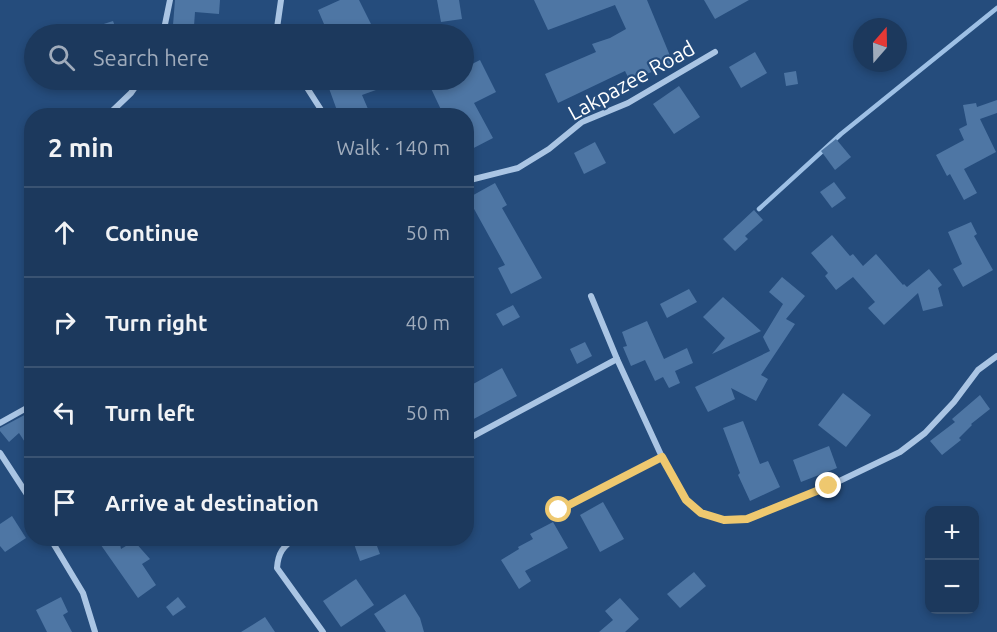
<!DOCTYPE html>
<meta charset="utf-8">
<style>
body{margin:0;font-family:Ubuntu,sans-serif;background:#294466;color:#f1f3f6}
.controls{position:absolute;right:18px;bottom:18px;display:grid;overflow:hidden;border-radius:12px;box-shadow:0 3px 9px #0003}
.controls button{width:54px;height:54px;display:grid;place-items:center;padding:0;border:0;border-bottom:2px solid #3a5372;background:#1c395d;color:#f1f3f6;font:30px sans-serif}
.compass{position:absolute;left:853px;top:18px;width:54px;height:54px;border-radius:50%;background:#1c395d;box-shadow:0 3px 9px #0003;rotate:20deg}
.stop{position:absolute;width:18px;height:18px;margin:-14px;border:4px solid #eec86f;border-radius:50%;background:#fff}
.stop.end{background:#eec86f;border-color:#fff;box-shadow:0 2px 6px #0008}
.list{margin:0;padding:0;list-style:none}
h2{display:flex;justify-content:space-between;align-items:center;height:78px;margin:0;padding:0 24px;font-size:26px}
h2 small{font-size:20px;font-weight:400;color:#a0acbc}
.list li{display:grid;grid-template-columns:39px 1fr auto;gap:18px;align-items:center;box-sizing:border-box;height:90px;padding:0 24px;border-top:2px solid #3a5372}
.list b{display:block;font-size:22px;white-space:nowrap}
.list em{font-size:20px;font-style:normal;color:#a0acbc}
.icon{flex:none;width:33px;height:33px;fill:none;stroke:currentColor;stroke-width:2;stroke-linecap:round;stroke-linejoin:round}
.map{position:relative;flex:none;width:997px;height:632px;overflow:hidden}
.search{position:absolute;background:#1c395d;box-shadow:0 3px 9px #0003;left:24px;top:24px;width:450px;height:66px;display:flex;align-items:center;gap:15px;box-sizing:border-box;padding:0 21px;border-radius:33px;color:#a0acbc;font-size:22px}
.panel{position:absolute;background:#1c395d;box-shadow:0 3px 9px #0003;left:24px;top:108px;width:450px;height:438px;border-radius:24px}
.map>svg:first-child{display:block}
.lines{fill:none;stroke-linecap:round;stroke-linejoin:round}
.stream{stroke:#9ec0e5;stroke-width:4.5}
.building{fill:#4e76a4}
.minor{stroke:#aac5e4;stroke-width:6}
.route{stroke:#eec86f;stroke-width:8}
.labels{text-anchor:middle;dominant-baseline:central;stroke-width:4.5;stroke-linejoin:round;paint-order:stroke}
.street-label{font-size:21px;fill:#fff;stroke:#254c7c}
</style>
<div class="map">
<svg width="997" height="632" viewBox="0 0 997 632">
<rect width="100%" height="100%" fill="#254c7c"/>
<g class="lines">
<polyline class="stream" points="759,209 841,134 997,8"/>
</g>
<g class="building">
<polygon points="175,0 220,0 219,14 195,12 194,26 173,25"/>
<polygon points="340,0 359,0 376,34 298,34 324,24 318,10"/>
<polygon points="437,0 459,0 462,19 441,22"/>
<polygon points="534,0 647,0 673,63 630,81 625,71 558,103 545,74 596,52 592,44 610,38 626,29 615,5 548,30"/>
<polygon points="704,0 749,0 715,19"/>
<polygon points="113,21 118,34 79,34 79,32"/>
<polygon points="755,52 767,73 741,88 729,67"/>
<polygon points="480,60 496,92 474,103 493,138 466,152 466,116 444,116 427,80 464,80 464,68"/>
<polygon points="796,71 798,84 786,86 784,73"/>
<polygon points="326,80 400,80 401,81 362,95 371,116 339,116"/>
<polygon points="679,86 700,117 674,134 653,104"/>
<polygon points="997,100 997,113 980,119 996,152 964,169 977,193 964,200 950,174 947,176 936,155 964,140 959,129 967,125 963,105 976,103 977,107"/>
<polygon points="836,139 851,157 835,170 821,151"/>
<polygon points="595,142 606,163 584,174 574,153"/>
<polygon points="834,182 846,198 832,208 820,192"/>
<polygon points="495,183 507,205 502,208 542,278 511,294 498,268 505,265 468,198"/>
<polygon points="754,210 763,220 745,236 748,239 735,251 723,239"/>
<polygon points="971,222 977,234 974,236 993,270 963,287 953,269 962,264 948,232"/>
<polygon points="832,235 850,256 853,254 863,266 876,254 903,285 904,284 907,287 929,269 942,285 938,288 943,306 923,311 918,293 884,325 868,308 875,302 853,277 836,290 825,276 828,273 811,253"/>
<polygon points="782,277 805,296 786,319 795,324 761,375 768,379 756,401 731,388 735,399 708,412 695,387 770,351 763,337 783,304 769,292"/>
<polygon points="689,289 697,302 667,318 660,304"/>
<polygon points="723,297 761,331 712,354 725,338 703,317"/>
<polygon points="513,305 520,317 503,326 496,314"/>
<polygon points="647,321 664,359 687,348 693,363 675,371 680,383 669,388 663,377 655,381 645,360 631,366 623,347 627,346 622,332"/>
<polygon points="585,342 592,356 577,364 570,349"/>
<polygon points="502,368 517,396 466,423 466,388"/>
<polygon points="843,393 871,415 846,447 818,425"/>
<polygon points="980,395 990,409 971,424 972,425 959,438 961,440 942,455 930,441 955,422 952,419"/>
<polygon points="32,411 32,453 19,433 9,442 0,431 0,428"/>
<polygon points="743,421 760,464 768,461 780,487 750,501 738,475 740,473 723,428"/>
<polygon points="829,446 837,468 801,482 793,460"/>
<polygon points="603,502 624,539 600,552 580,515"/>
<polygon points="12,516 26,538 5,552 0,546 0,524"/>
<polygon points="553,522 568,548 525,571 531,581 519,589 501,560 519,549 518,547 533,539 530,534"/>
<polygon points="96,538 119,538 121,549 134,541 150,559 142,564 156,585 138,598"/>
<polygon points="352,538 374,538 380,554 360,561"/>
<polygon points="694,572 706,586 680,608 667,594"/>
<polygon points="356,579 374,605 341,627 323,601"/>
<polygon points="405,594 420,618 424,632 386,632 374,614"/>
<polygon points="61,597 68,612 63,615 72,632 47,632 36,610"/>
<polygon points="178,597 186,607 173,616 166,607"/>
<polygon points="620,598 639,619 625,632 599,632 613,620 605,611"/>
<polygon points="265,617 275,632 241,632"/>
</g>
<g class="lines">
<g class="minor">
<polyline points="163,34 170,0"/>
<polyline points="279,34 277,28 281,0"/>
<polyline points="302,80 325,116"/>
<polyline points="107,116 131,93 140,80"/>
<polyline points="466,181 518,168 549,149 582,122 628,103 715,52"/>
<polyline points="591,296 617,359 662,457 686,500 701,513 724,520 747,519 829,486 900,452 925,433 954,402 978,370 997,356"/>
<polyline points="0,423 32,405"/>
<polyline points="466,440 617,359"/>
<polyline points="0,453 32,502"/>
<polyline points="559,510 662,457"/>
<polyline points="50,538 83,593 95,632"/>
<path d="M296 538C283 546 278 553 277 568L323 632"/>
</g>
</g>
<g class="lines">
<polyline class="route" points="559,510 662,457 686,500 701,513 724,520 747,519 829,486"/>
</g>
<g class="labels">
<g class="street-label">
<text transform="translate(631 80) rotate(-29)">Lakpazee Road</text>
</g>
</g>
</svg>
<div class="controls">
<button>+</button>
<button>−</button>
</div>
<svg class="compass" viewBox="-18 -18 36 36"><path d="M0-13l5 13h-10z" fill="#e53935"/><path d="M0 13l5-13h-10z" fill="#a0acbc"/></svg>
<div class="stop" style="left:559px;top:510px"></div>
<div class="stop end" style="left:829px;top:486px"></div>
<div class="search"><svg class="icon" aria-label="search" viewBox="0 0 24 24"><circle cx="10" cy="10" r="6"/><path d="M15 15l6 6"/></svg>Search here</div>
<section class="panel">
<h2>2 min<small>Walk · 140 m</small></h2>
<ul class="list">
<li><svg class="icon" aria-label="ahead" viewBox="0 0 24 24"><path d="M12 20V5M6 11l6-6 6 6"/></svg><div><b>Continue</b></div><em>50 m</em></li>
<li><svg class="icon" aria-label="right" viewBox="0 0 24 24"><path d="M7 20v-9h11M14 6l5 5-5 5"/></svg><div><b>Turn right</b></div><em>40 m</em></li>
<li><svg class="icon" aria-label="left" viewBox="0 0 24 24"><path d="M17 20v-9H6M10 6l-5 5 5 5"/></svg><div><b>Turn left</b></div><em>50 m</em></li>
<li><svg class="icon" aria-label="arrive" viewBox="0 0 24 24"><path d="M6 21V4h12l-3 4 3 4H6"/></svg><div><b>Arrive at destination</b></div></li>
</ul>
</section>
</div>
